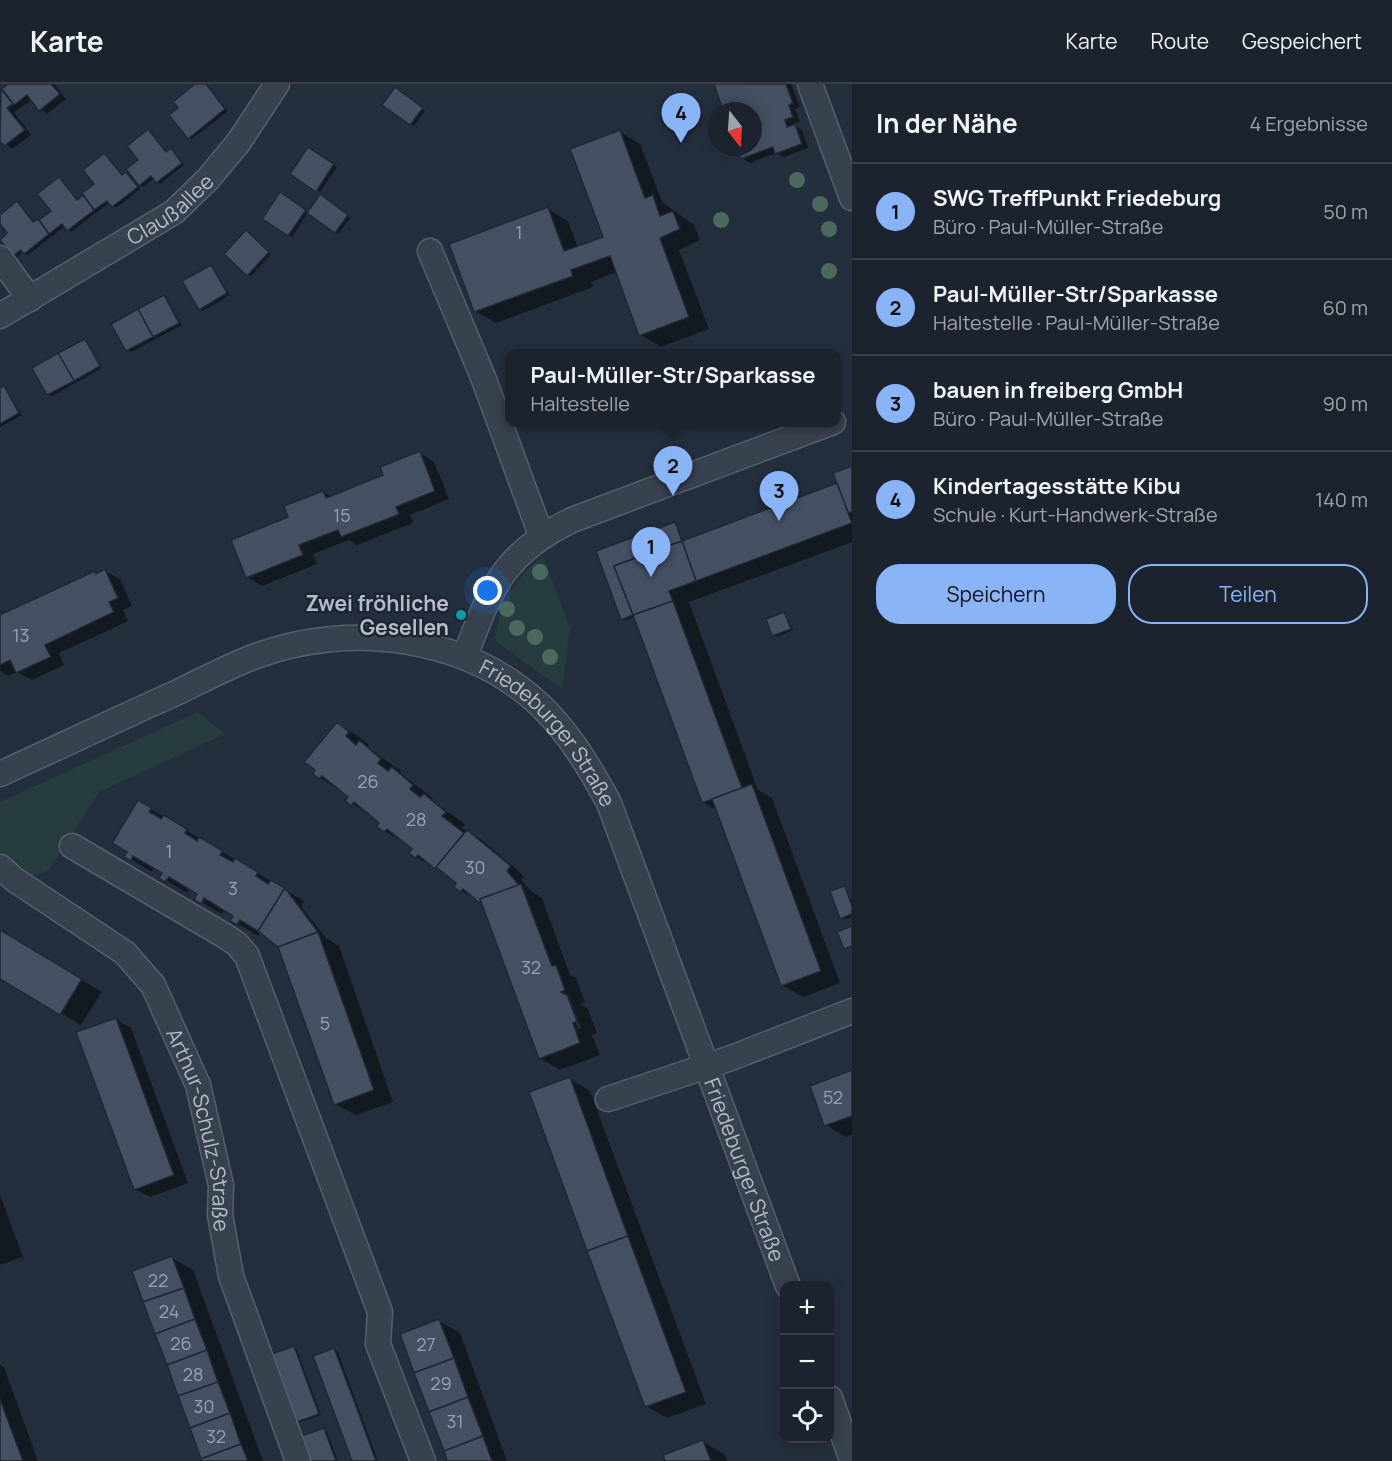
<!DOCTYPE html>
<html lang="de">
<meta charset="utf-8">
<style>
body{margin:0;font-family:Manrope,sans-serif;background:#282f3a;color:#f1f3f6}
.controls{position:absolute;right:18px;bottom:18px;display:grid;overflow:hidden;border-radius:12px;box-shadow:0 3px 15px #0003}
.controls button{width:54px;height:54px;display:grid;place-items:center;padding:0;border:0;border-bottom:2px solid #39404a;background:#1b232e;color:#f1f3f6;font:30px sans-serif}
.compass{position:absolute;left:708px;top:18px;width:54px;height:54px;border-radius:50%;background:#1b232e;box-shadow:0 3px 15px #0003;rotate:163deg}
.you{position:absolute;left:488px;top:507px;width:21px;height:21px;margin:-15px;border:4px solid #fff;border-radius:50%;background:#1a73e8;box-shadow:0 0 0 9px #1a73e833}
.badge{display:grid;place-items:center;width:39px;height:39px;border-radius:50%;background:#8ab4f8;color:#111;font-size:20px;font-weight:700}
.pin{position:absolute;translate:-50% -50px;filter:drop-shadow(0 2px 3px #0008)}
.pin::after{content:'';position:absolute;top:32px;width:21px;height:18px;background:inherit;clip-path:polygon(0 0,100% 0,50% 100%)}
.popup{position:absolute;left:505px;top:265px;width:336px;height:78px;box-sizing:border-box;display:grid;place-content:center;border-radius:12px;background:#1b232e;filter:drop-shadow(0 2px 4px #0005);font-size:20px;white-space:nowrap;color:#a0a4aa}
.popup b{font-size:22px;color:#f1f3f6}
.popup::after{content:'';position:absolute;left:50%;top:100%;margin-left:-12px;border:12px solid transparent;border-top-color:#1b232e}
.list{margin:0;padding:0;list-style:none}
h2{display:flex;justify-content:space-between;align-items:center;height:78px;margin:0;padding:0 24px;font-size:26px}
h2 small{font-size:20px;font-weight:400;color:#a0a4aa}
.list li{display:grid;grid-template-columns:39px 1fr auto;gap:18px;align-items:center;box-sizing:border-box;height:96px;padding:0 24px;border-top:2px solid #39404a}
.list b{display:block;font-size:22px;white-space:nowrap}
.list p{margin:0;font-size:20px;white-space:nowrap;color:#a0a4aa}
.list em{font-size:20px;font-style:normal;color:#a0a4aa}
.actions{display:flex;gap:12px;padding:18px 24px}
.actions a{flex:1;padding:14px 0;border:2px solid #8ab4f8;border-radius:24px;text-align:center;font-size:21px;color:#8ab4f8}
.actions .main{background:#8ab4f8;color:#111}
.icon{flex:none;width:33px;height:33px;fill:none;stroke:currentColor;stroke-width:2;stroke-linecap:round;stroke-linejoin:round}
.map{position:relative;flex:none;width:852px;height:1377px;overflow:hidden}
header{display:flex;align-items:center;gap:36px;box-sizing:border-box;height:84px;padding:0 30px;background:#1b232e;border-bottom:2px solid #39404a}
header strong{font-size:28px}
nav{display:flex;gap:33px;margin-inline-start:auto;font-size:21px}
main{display:flex}
aside{flex:1;background:#1b232e}
.map>svg:first-child{display:block}
.green{fill:#263c3f}
.shadow{fill:#0007;fill-rule:evenodd}
.building{fill:#455162;stroke:#1f2835;stroke-width:1.5}
.lines{fill:none;stroke-linecap:round;stroke-linejoin:round}
.minor-casing{stroke:#565f6c;stroke-width:27}
.minor{stroke:#38414e;stroke-width:24}
.tree{fill:#4b6a5d}
.culture-dot{fill:#0f9aa8;stroke:#1d2633;stroke-width:2}
.labels{text-anchor:middle;dominant-baseline:central;stroke-width:5;stroke-linejoin:round;paint-order:stroke}
.number-label{font-size:18px;fill:#98a1af}
.street-label{font-size:21px;fill:#b4bcc9;stroke:#1d2633}
.poi-label{font-size:21px;font-weight:bold;fill:#b4bcc9;stroke:#1d2633;text-anchor:end}
</style>
<header>
<strong>Karte</strong>
<nav><a>Karte</a><a>Route</a><a>Gespeichert</a></nav>
</header>
<main>
<div class="map">
<svg width="852" height="1377" viewBox="0 0 852 1377">
<rect width="100%" height="100%" fill="#242f3e"/>
<g class="green">
<path d="M543 472 570 545 562 605 495 557C499 520 514 495 543 472Z"/>
<polygon points="198,628 225,650 99,708 49,786 30,794 0,768 0,718"/>
</g>
<g class="shadow">
<polygon points="10,0 54,0 66,15 47,30 32,16 14,28 31,51 12,65 0,55 0,8"/>
<polygon points="197,0 206,0 228,27 192,55 189,53 180,25"/>
<polygon points="715,0 791,0 800,23 795,25 800,37 792,40 802,46 808,64 784,73 776,69 750,79 742,74 738,63 753,63 753,27 725,27"/>
<polygon points="398,7 425,27 414,42 384,20"/>
<polygon points="149,47 168,69 171,66 174,68 184,81 160,100 154,94 143,103 134,98 140,105 116,124 110,118 71,148 65,142 28,171 23,168 17,173 14,171 9,150 0,137 0,133 17,119 35,139 53,127 59,94 78,117 96,100 104,71 123,92 126,90 135,95"/>
<polygon points="620,48 640,60 662,118 694,141 700,156 679,166 709,245 661,263 641,251 617,188 591,198 593,203 496,239 475,227 548,125 568,137 578,164 605,154"/>
<polygon points="308,65 337,83 320,108 292,89"/>
<polygon points="280,110 308,128 292,153 264,134"/>
<polygon points="324,114 350,134 339,149 335,148"/>
<polygon points="249,150 271,170 251,192 248,190"/>
<polygon points="211,183 230,211 203,227 200,225"/>
<polygon points="164,213 182,241 131,268 128,266 113,240"/>
<polygon points="85,256 102,284 52,312 48,310"/>
<polygon points="4,303 22,331 0,343 0,305"/>
<polygon points="420,369 434,378 449,415 410,431 413,439 410,440 357,461 349,456 313,470 317,480 262,502 247,493 290,434 323,408 332,413 385,392"/>
<polygon points="852,384 852,458 689,518 758,706 772,714 840,899 803,913 782,901 717,726 703,718 635,533 626,536 623,534 674,440 684,458 839,400"/>
<polygon points="105,487 120,495 132,522 123,526 128,537 59,569 64,581 32,596 17,588 8,592 0,587 0,528 5,531 95,489 98,490"/>
<polygon points="784,529 793,546 777,553 774,551"/>
<path d="M338 640 358 652 369 661 367 663 401 687 400 689 433 714 431 716 465 740 462 744 482 756 524 792 521 796 531 807 542 814 570 891 576 894 585 918 580 920 588 925 597 949 592 951 600 971 560 986 540 974 483 819 461 807 458 799 448 790 416 773 411 768 414 765 385 747 381 739 347 716 350 713 315 690ZM565 910H568L581 944 578 945Z"/>
<polygon points="139,718 304,817 301,822 326,854 339,862 393,1018 356,1031 335,1020 279,862 261,847 258,852 232,836 235,831 225,825 222,830 196,815 199,810 190,804 187,809 161,793 164,788 154,783 152,788 126,772"/>
<polygon points="845,804 852,817 852,833 844,835 841,833"/>
<polygon points="0,847 102,908 81,941 0,894"/>
<polygon points="116,935 131,944 188,1099 150,1113 135,1105"/>
<polygon points="852,988 852,1051 846,1053 826,1041"/>
<polygon points="570,995 590,1007 706,1320 667,1334 646,1322"/>
<polygon points="0,1111 23,1173 0,1181"/>
<polygon points="172,1174 193,1186 263,1377 204,1377"/>
<polygon points="439,1237 460,1249 507,1377 449,1377"/>
<polygon points="294,1264 297,1266 321,1331 301,1338 298,1337"/>
<polygon points="334,1266 338,1268 378,1377 353,1377"/>
<polygon points="0,1281 4,1283 38,1377 0,1377"/>
<polygon points="324,1346 327,1348 338,1377 313,1377"/>
<polygon points="703,1358 724,1370 727,1377 667,1377"/>
</g>
<g class="building">
<polygon points="8,0 51,0 60,10 39,27 27,11 14,21 2,5"/>
<polygon points="195,0 206,0 225,25 188,55 169,31 178,24 173,18"/>
<polygon points="714,0 786,0 793,19 789,21 793,33 785,36 787,43 795,40 802,60 775,70 773,63 741,75 737,63 753,63 753,27 723,27"/>
<polygon points="395,3 423,24 410,41 382,21"/>
<polygon points="1,5 13,20 7,24 25,46 4,62 0,57"/>
<polygon points="148,45 166,68 171,64 182,79 156,99 151,92 139,102 126,85 138,76 127,62"/>
<polygon points="620,46 645,114 653,111 660,132 673,127 680,145 660,154 689,233 639,252 610,172 571,186 573,192 474,228 449,160 548,123 564,167 603,153 570,65"/>
<polygon points="308,63 334,80 316,108 290,90"/>
<polygon points="104,69 122,91 126,88 138,103 112,123 107,117 94,126 82,109 94,100 83,86"/>
<polygon points="59,93 77,116 83,111 94,126 67,147 62,140 49,150 39,136 51,127 37,110"/>
<polygon points="280,108 306,126 288,152 262,135"/>
<polygon points="320,110 348,131 335,149 307,129"/>
<polygon points="17,117 33,138 38,135 49,150 24,170 21,166 13,172 0,156 7,149 0,140 0,131"/>
<polygon points="246,146 269,168 247,192 224,170"/>
<polygon points="211,181 227,209 199,226 182,197"/>
<polygon points="164,211 179,239 153,253 138,225"/>
<polygon points="138,225 153,253 126,267 111,240"/>
<polygon points="85,255 100,282 74,297 58,269"/>
<polygon points="58,269 74,297 47,311 32,284"/>
<polygon points="4,302 19,329 0,340 0,304"/>
<polygon points="420,367 435,407 396,423 399,430 395,432 341,453 338,446 299,461 303,471 246,494 231,456 288,433 284,422 323,407 326,414 383,391 380,383"/>
<polygon points="852,382 852,428 848,429 833,389"/>
<polygon points="837,399 852,439 696,497 682,457"/>
<polygon points="675,438 682,457 614,482 633,531 621,536 596,467"/>
<polygon points="682,457 696,497 669,507 673,517 633,531 614,482"/>
<polygon points="105,485 118,514 109,518 114,528 45,561 51,573 16,589 10,576 0,581 0,526 2,530 95,487 96,490"/>
<polygon points="673,517 742,704 702,719 633,531"/>
<polygon points="784,528 791,545 772,552 766,535"/>
<polygon points="337,638 349,648 346,652 356,661 359,656 381,675 378,679 388,687 392,683 413,701 410,705 420,713 424,710 446,728 442,732 464,749 435,785 418,771 415,774 409,769 412,765 387,745 384,748 377,743 379,739 354,718 351,722 345,716 348,713 322,692 319,695 313,690 315,686 304,678"/>
<polygon points="752,700 821,887 781,902 712,715"/>
<polygon points="138,716 152,724 149,728 157,732 161,735 164,731 187,745 185,749 197,757 199,753 223,767 220,771 233,778 235,774 258,788 256,792 268,800 271,796 285,804 258,847 240,836 237,841 230,837 233,832 204,814 201,820 194,816 197,810 169,793 165,798 159,794 162,789 133,772 131,777 124,773 127,768 112,759"/>
<polygon points="467,746 511,782 507,787 519,801 480,815 481,820 463,805 460,808 454,803 456,799 436,783"/>
<polygon points="521,800 552,882 556,881 565,906 561,908 567,911 577,937 573,939 580,959 539,975 480,815"/>
<polygon points="845,802 852,822 852,830 840,835 830,807"/>
<polygon points="285,804 318,848 278,863 258,847"/>
<polygon points="852,842 852,862 844,865 837,848"/>
<polygon points="0,846 82,895 60,931 0,895"/>
<polygon points="318,848 374,1006 334,1021 278,863"/>
<polygon points="116,934 174,1091 134,1106 76,948"/>
<polygon points="852,986 852,1032 824,1042 810,1002"/>
<polygon points="570,993 628,1152 587,1167 529,1008"/>
<polygon points="628,1152 686,1308 645,1323 587,1167"/>
<polygon points="172,1172 184,1204 143,1218 132,1187"/>
<polygon points="184,1204 195,1235 155,1250 143,1218"/>
<polygon points="195,1235 207,1266 167,1281 155,1250"/>
<polygon points="439,1235 454,1274 414,1289 400,1250"/>
<polygon points="294,1262 319,1330 297,1338 272,1270"/>
<polygon points="334,1264 356,1322 376,1377 352,1377 313,1272"/>
<polygon points="207,1266 218,1298 178,1312 167,1281"/>
<polygon points="454,1274 468,1313 429,1328 414,1289"/>
<polygon points="218,1298 230,1329 190,1344 178,1312"/>
<polygon points="468,1313 483,1352 444,1367 429,1328"/>
<polygon points="0,1315 23,1377 0,1377"/>
<polygon points="230,1329 241,1360 201,1375 190,1344"/>
<polygon points="324,1344 336,1377 311,1377 302,1352"/>
<polygon points="483,1352 492,1377 447,1377 444,1367"/>
<polygon points="703,1356 711,1377 665,1377 663,1371"/>
<polygon points="241,1360 248,1377 202,1377 201,1375"/>
</g>
<g class="lines">
<defs>
<g id="minor">
<polyline points="810,0 852,114"/>
<polyline points="430,167 483,293 541,451"/>
<polyline points="0,174 30,215"/>
<path id="s1" d="M0 232 174 128 208 95 238 59 277 0"/>
<path d="M465 572C491 505 502 470 572 436L833 338"/>
<path id="s2" d="M0 690C59 663 118 635 178 608 203 596 229 582 256 572 350 537 468 552 541 622 570 650 590 684 609 719L788 1202"/>
<polyline points="72,762 225,852 237,860 247,872 380,1228 378,1260 423,1377"/>
<path id="s3" d="M0 783 15 796 125 869 153 901 198 1001 221 1101 220 1131 231 1192 298 1377"/>
<polyline points="608,1015 731,974 852,927"/>
<polyline points="830,1314 852,1376"/>
</g>
</defs>
<use href="#minor" class="minor-casing"/>
<use href="#minor" class="minor"/>
</g>
<g class="tree">
<circle cx="797" cy="96" r="8"/>
<circle cx="820" cy="120" r="8"/>
<circle cx="721" cy="136" r="8"/>
<circle cx="829" cy="145" r="8"/>
<circle cx="829" cy="187" r="8"/>
<circle cx="540" cy="488" r="8"/>
<circle cx="507" cy="525" r="8"/>
<circle cx="517" cy="544" r="8"/>
<circle cx="535" cy="553" r="8"/>
<circle cx="550" cy="573" r="8"/>
</g>
<circle class="culture-dot" cx="461" cy="531" r="6"/>
<g class="labels">
<g class="number-label">
<text x="519" y="148">1</text>
<text x="342" y="431">15</text>
<text x="21" y="551">13</text>
<text x="368" y="697">26</text>
<text x="416" y="735">28</text>
<text x="169" y="767">1</text>
<text x="475" y="783">30</text>
<text x="233" y="804">3</text>
<text x="531" y="883">32</text>
<text x="325" y="939">5</text>
<text x="833" y="1013">52</text>
<text x="158" y="1196">22</text>
<text x="169" y="1227">24</text>
<text x="181" y="1259">26</text>
<text x="426" y="1260">27</text>
<text x="193" y="1290">28</text>
<text x="441" y="1299">29</text>
<text x="204" y="1322">30</text>
<text x="455" y="1337">31</text>
<text x="216" y="1352">32</text>
</g>
<g class="street-label">
<text stroke="none"><textPath href="#s1" startOffset="201">Claußallee</textPath></text>
<text stroke="none"><textPath href="#s2" startOffset="610">Friedeburger Straße</textPath></text>
<text stroke="none"><textPath href="#s3" startOffset="348">Arthur-Schulz-Straße</textPath></text>
<text stroke="none"><textPath href="#s2" startOffset="1096">Friedeburger Straße</textPath></text>
</g>
<g class="poi-label">
<text x="449" y="519">Zwei fröhliche<tspan x="449" dy="24">Gesellen</tspan></text>
</g>
</g>
</svg>
<div class="controls">
<button>+</button>
<button>−</button>
<button><svg class="icon" aria-label="locate" viewBox="0 0 24 24"><circle cx="12" cy="12" r="6"/><path d="M12 2v4M12 18v4M2 12h4M18 12h4"/></svg></button>
</div>
<svg class="compass" viewBox="-18 -18 36 36"><path d="M0-13l5 13h-10z" fill="#e53935"/><path d="M0 13l5-13h-10z" fill="#a0a4aa"/></svg>
<div class="you"></div>
<div class="pin badge" style="left:651px;top:493px">1</div>
<div class="pin badge" style="left:673px;top:412px">2</div>
<div class="popup"><b>Paul-Müller-Str/Sparkasse</b>Haltestelle</div>
<div class="pin badge" style="left:779px;top:437px">3</div>
<div class="pin badge" style="left:681px;top:59px">4</div>
</div>
<aside>
<h2>In der Nähe<small>4 Ergebnisse</small></h2>
<ul class="list">
<li><span class="badge">1</span><div><b>SWG TreffPunkt Friedeburg</b><p>Büro · Paul-Müller-Straße</p></div><em>50 m</em></li>
<li><span class="badge">2</span><div><b>Paul-Müller-Str/Sparkasse</b><p>Haltestelle · Paul-Müller-Straße</p></div><em>60 m</em></li>
<li><span class="badge">3</span><div><b>bauen in freiberg GmbH</b><p>Büro · Paul-Müller-Straße</p></div><em>90 m</em></li>
<li><span class="badge">4</span><div><b>Kindertagesstätte Kibu</b><p>Schule · Kurt-Handwerk-Straße</p></div><em>140 m</em></li>
</ul>
<div class="actions"><a class="main">Speichern</a><a>Teilen</a></div>
</aside>
</main>
